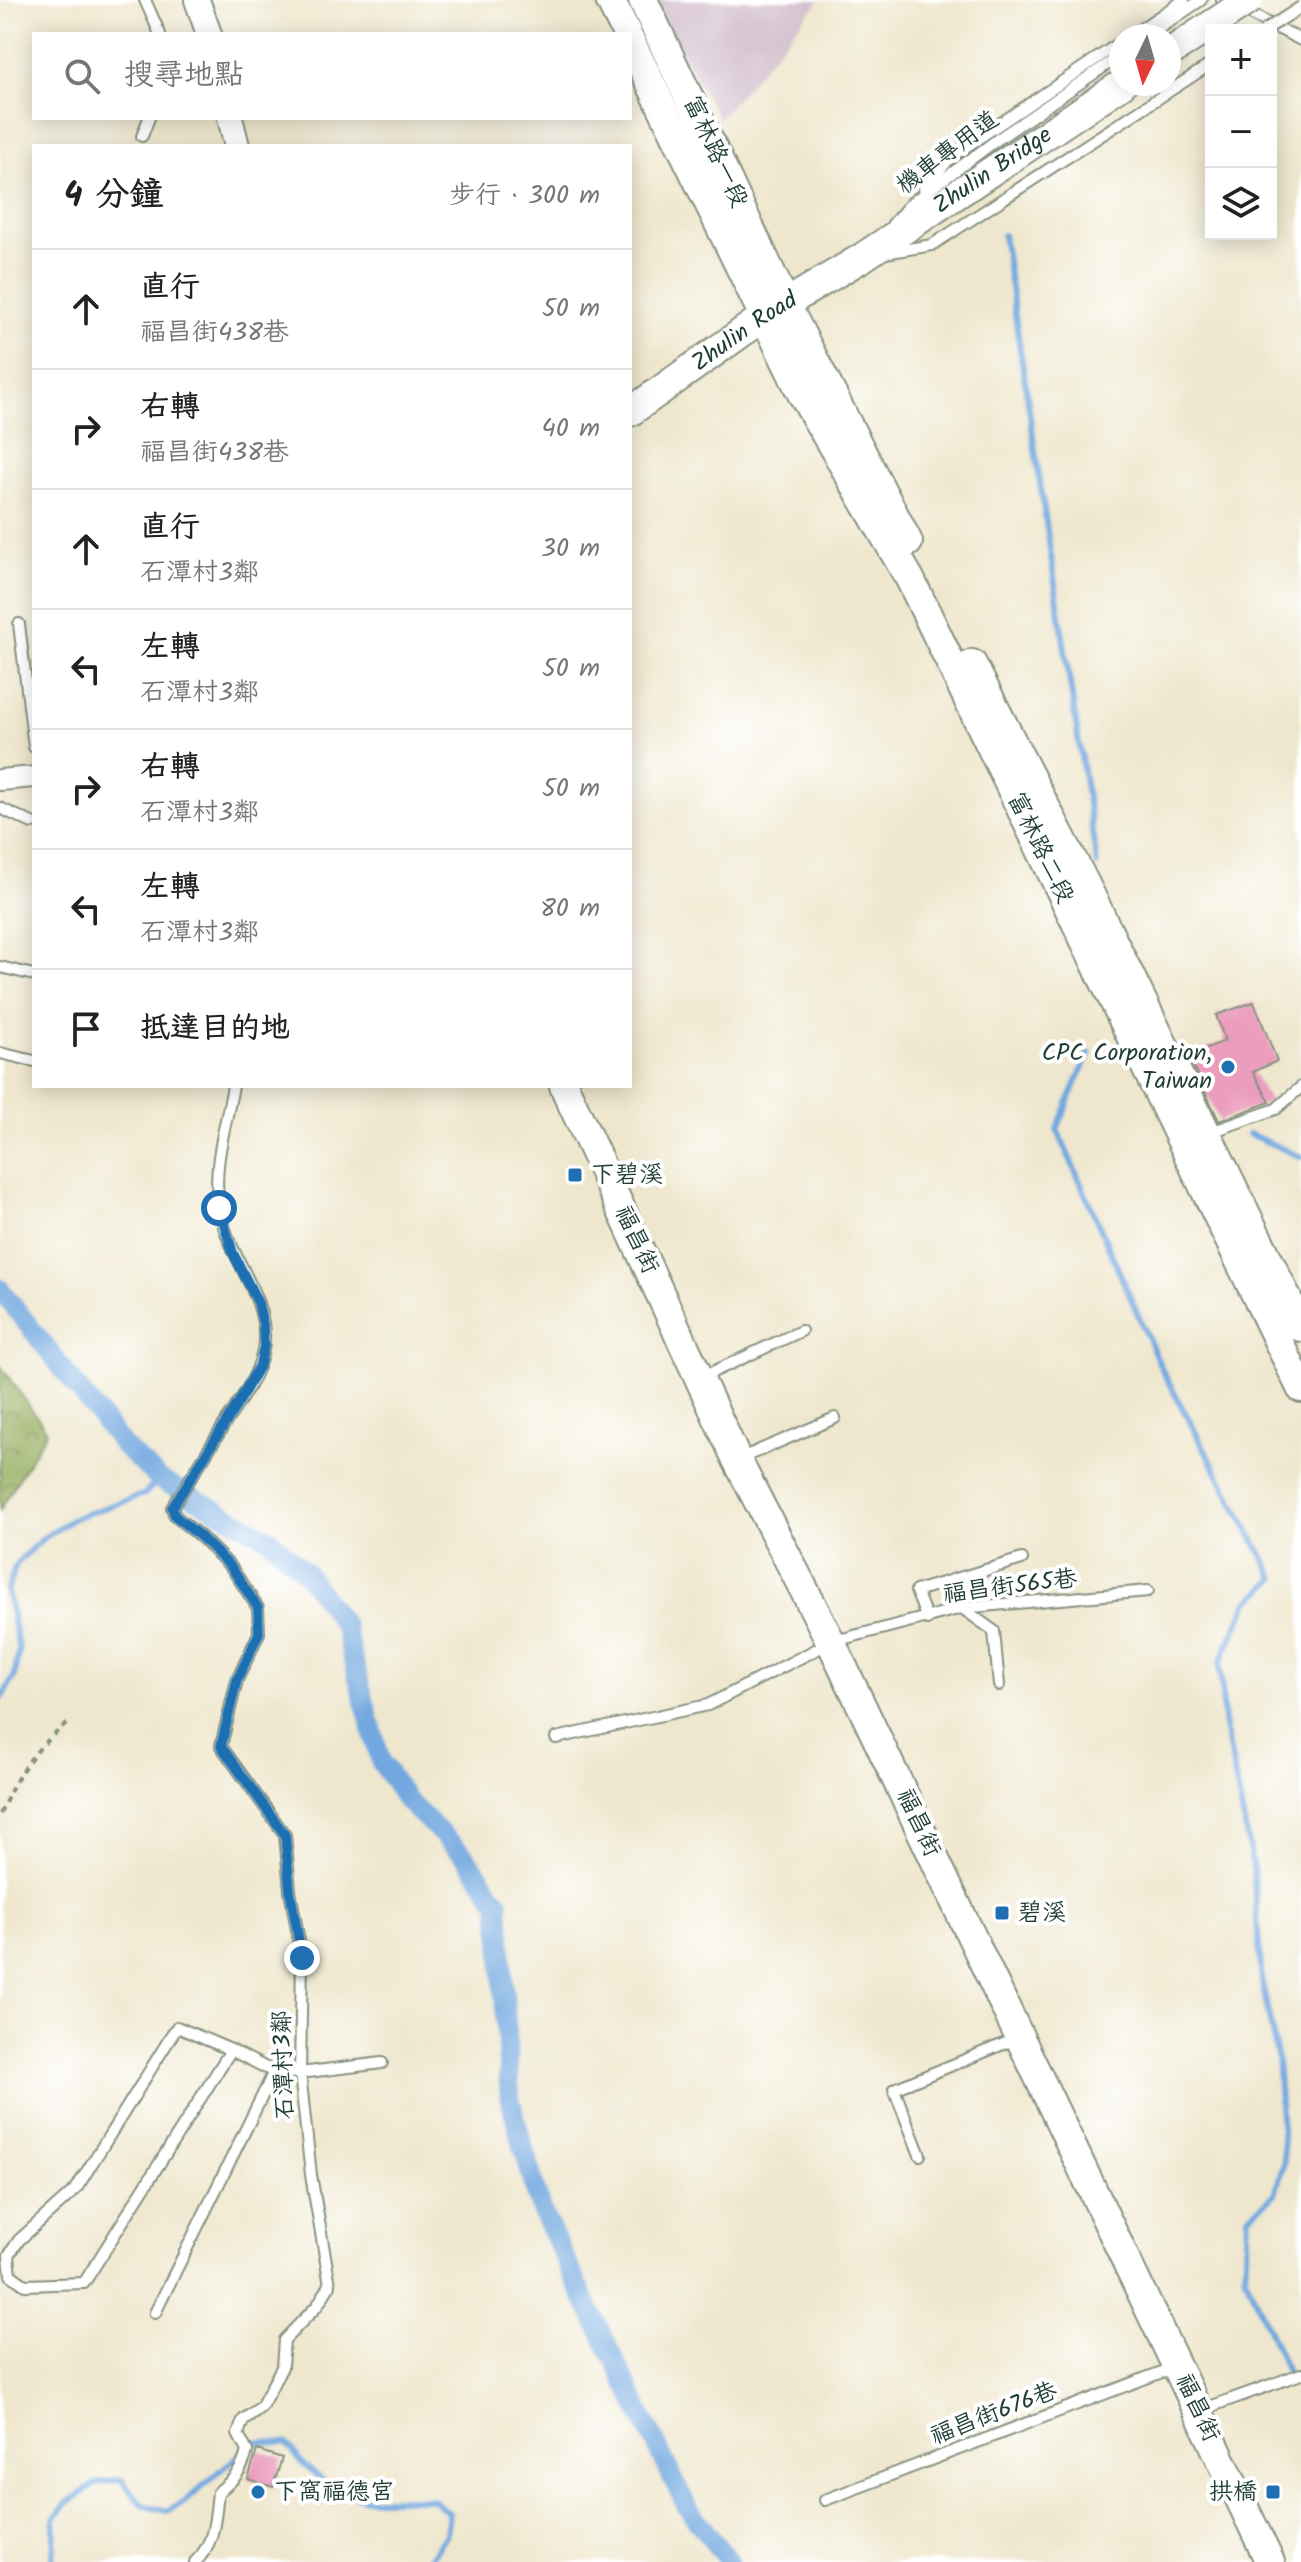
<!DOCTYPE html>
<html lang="zh-TW">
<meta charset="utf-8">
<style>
body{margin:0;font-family:Kalam,"LXGW WenKai TC",sans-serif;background:#f6f6f6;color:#222}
.controls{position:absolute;right:24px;top:24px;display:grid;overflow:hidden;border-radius:0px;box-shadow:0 4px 20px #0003}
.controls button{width:72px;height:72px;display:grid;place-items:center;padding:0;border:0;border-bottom:2px solid #e0e0e0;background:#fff;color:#222;font:40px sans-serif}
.compass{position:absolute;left:1109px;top:24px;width:72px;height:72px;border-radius:50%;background:#fff;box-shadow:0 4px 20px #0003;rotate:185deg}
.stop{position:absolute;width:24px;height:24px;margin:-18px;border:6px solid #1f6fb2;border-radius:50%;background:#fff}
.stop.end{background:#1f6fb2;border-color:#fff;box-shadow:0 2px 8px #0008}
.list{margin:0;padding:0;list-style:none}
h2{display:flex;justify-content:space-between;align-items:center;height:104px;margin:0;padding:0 32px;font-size:34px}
h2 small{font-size:26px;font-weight:400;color:#767676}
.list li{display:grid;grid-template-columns:52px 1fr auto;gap:24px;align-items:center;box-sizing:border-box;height:120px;padding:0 32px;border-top:2px solid #e0e0e0}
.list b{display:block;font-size:30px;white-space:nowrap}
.list p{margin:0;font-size:26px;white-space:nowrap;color:#767676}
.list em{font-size:26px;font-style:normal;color:#767676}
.icon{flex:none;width:44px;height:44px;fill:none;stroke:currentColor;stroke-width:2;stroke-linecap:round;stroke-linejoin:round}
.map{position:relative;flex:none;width:1301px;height:2562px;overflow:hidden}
.search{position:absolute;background:#fff;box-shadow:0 4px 20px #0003;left:32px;top:32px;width:600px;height:88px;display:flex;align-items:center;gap:20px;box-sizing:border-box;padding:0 28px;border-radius:0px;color:#767676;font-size:30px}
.panel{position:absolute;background:#fff;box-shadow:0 4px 20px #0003;left:32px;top:144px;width:600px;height:944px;border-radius:0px}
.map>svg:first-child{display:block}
.industrial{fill:#d1bdca}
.forest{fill:url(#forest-crowns);stroke:#5a7549;stroke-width:2}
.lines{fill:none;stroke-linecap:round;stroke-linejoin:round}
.stream{stroke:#72a8df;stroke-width:6}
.canal{stroke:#72a8df;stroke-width:20}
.building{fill:#eb9dbe}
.service-casing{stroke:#879280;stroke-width:14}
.minor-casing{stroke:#879280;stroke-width:24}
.tertiary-casing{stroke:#879280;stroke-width:28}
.secondary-casing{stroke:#879280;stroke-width:32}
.path{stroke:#879280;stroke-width:4;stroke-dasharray:6 6;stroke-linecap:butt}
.service{stroke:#fff;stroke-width:10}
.minor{stroke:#fff;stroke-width:20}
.tertiary{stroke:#fff;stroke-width:24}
.secondary{stroke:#fff;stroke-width:28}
.service-bridge-casing{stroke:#879280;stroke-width:14;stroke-linecap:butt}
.secondary-bridge-casing{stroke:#879280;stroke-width:32;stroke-linecap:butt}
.service-bridge{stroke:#fff;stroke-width:10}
.secondary-bridge{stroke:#fff;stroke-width:28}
.route{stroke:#1f6fb2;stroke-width:10}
.poi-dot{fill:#1f6fb2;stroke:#fff;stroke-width:3}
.labels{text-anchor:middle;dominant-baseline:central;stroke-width:8;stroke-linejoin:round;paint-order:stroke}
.street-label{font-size:24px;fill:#1f3d34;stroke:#fff}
.poi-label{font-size:24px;fill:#1f3d34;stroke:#fff;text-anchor:start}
</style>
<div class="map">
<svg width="1301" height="2562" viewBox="0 0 1301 2562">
<defs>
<pattern id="forest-crowns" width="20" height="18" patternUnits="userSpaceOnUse" patternTransform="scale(2)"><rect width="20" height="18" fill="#96ad5e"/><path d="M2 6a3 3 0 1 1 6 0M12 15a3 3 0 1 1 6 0" fill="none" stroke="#7a8e4e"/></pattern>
</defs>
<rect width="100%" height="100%" fill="#fff"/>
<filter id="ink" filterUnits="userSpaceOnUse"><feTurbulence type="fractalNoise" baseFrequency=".0125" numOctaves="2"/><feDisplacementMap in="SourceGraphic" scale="16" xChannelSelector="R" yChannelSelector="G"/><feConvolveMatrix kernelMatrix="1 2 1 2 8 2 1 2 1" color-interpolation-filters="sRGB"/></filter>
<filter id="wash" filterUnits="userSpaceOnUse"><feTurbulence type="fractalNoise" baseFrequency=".006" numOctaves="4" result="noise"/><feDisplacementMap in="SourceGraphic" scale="32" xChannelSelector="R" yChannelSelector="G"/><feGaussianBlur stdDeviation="1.8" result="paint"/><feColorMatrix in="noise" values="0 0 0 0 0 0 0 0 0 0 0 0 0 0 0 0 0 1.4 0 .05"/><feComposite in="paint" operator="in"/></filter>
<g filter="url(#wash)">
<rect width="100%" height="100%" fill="#efe7cd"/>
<polygon class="industrial" points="651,0 820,0 719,119"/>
<polygon class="forest" points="0,1365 47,1431 0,1510"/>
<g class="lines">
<g class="stream">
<polyline points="1003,235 1097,864"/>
<polyline points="1089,1053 1057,1129 1162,1370 1275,1579 1248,1602 1220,1663 1224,1721 1253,1868 1262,1982 1277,2057 1284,2162 1275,2194 1248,2217 1245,2276 1287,2372"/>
<polyline points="1249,1134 1301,1157"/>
<polyline points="0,1701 14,1677 19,1650 7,1591 16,1564 42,1539 74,1518 145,1494 159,1479"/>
<polyline points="53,2562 55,2517 66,2504 95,2484 121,2479 143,2505 167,2511 182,2504 254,2442 286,2443 303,2464 327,2484 364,2499 432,2499 449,2513 446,2535 427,2562"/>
</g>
<polyline class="canal" points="0,1289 124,1447 159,1479 270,1539 306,1573 344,1626 381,1762 406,1800 466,1857 499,1903 510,2099 541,2210 687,2507 729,2562"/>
</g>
<g id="blocks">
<g class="building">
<polygon points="1254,1002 1277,1061 1253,1072 1270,1102 1219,1121 1188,1055 1225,1041 1216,1015"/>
<polygon points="257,2450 282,2458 273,2487 248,2479"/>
</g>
</g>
</g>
<g filter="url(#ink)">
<use href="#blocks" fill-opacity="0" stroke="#879280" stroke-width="2"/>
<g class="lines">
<defs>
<g id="service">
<polyline points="145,0 160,34"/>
<polyline points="1222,0 1301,40"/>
<polyline points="1130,36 1184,0"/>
<polyline points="1148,36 1201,0"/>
<polyline points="142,136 149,118"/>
<polyline points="924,188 952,156 1121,42"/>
<polyline points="892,225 910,204 998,139 1121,55"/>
<polyline points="885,253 932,245 1211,64"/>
<polyline points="19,624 34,747"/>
<polyline points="0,808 32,823"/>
<polyline points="0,967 34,975"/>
<polyline points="0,1053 34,1061"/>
<polyline points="1208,1133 1276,1109 1301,1087"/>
<polyline points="702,1377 801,1331"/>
<polyline points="739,1459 835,1418"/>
<polyline points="962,1608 994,1631 999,1685"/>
<polyline points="927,1619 916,1591 1022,1559"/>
<polyline points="556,1738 708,1705 831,1642 962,1608 1148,1591"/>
<polyline points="231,2050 177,2027 76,2189 19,2240 9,2255 11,2275 25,2285 84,2283 231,2050 274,2072 300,2073 382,2063"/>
<polyline points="920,2155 894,2089 1018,2038"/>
<polyline points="155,2313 274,2072"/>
<polyline points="1201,2410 1301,2374"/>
<polyline points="825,2500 1175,2367"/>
<path d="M195 2562C215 2544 215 2518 218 2492 234 2480 242 2471 247 2451L238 2434 243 2420 261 2407 282 2367 284 2340 317 2306 330 2285 311 2175 300 2073 302 1958 290 1891 285 1835 221 1746 237 1680 259 1633 258 1608 231 1567 201 1537 175 1516 172 1508C189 1480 207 1453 224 1425 239 1402 258 1377 263 1350 272 1299 226 1256 219 1206 212 1167 226 1125 233 1086"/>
</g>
<polyline id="minor" points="0,780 34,777"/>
<g id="tertiary">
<polyline points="197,0 209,34"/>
<polyline points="230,118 237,146"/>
</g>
<g id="secondary">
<polyline points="610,0 627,34"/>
<polyline points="643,0 786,305 908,542"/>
<polyline points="630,41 801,392 910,579 1301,1388"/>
<path id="s1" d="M630 412 765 316 863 257 1122 84"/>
<polyline points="972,664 1086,886 1301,1327"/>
<polyline points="564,1086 737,1460 831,1642 1270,2562"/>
</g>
</defs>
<use href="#service" class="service-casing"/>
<use href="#minor" class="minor-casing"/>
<use href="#tertiary" class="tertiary-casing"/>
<use href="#secondary" class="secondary-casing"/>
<path class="path" d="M0 1814C19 1771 31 1752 68 1723"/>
<use href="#service" class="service"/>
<use href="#minor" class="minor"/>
<use href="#tertiary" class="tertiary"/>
<use href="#secondary" class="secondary"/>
<defs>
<polyline id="service-bridge" points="1265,30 1301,7"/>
<polyline id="secondary-bridge" points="1169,53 1249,0"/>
</defs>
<use href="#service-bridge" class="service-bridge-casing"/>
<use href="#secondary-bridge" class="secondary-bridge-casing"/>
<use href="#service-bridge" class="service-bridge"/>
<use href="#secondary-bridge" class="secondary-bridge"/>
</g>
</g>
<g class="lines" filter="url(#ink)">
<polyline class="route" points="219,1208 233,1253 258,1303 263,1324 264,1346 260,1364 240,1400 172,1508 175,1516 201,1537 231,1567 258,1608 259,1633 237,1680 221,1746 285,1835 290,1891 302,1958"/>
</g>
<g class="poi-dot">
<circle cx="1228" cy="1067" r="8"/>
<rect x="567" y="1167" width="16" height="16" rx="4"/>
<rect x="994" y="1905" width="16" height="16" rx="4"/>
<circle cx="258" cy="2492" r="8"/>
<rect x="1265" y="2484" width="16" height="16" rx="4"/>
</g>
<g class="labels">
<g class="street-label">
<text transform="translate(715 152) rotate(65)">富林路一段</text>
<text transform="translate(948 153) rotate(-37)">機車專用道</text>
<text stroke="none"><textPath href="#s1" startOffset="436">Zhulin Bridge</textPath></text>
<text stroke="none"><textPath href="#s1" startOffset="140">Zhulin Road</textPath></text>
<text transform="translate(1040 848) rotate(64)">富林路二段</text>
<text transform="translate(636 1240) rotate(65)">福昌街</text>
<text transform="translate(1010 1587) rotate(-7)">福昌街565巷</text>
<text transform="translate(918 1823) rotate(65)">福昌街</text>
<text transform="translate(284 2065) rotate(-92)">石潭村3鄰</text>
<text transform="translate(1197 2408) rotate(65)">福昌街</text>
<text transform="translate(994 2414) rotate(-21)">福昌街676巷</text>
</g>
<g class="poi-label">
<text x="1212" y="1053" text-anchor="end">CPC Corporation,<tspan x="1212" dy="28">Taiwan</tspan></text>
<text x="591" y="1175">下碧溪</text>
<text x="1018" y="1913">碧溪</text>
<text x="274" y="2492">下窩福德宮</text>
<text x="1257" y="2492" text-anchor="end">拱橋</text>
</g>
</g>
</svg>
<div class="controls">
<button>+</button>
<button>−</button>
<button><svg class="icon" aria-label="layers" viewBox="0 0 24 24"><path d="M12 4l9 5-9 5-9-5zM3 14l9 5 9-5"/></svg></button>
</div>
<svg class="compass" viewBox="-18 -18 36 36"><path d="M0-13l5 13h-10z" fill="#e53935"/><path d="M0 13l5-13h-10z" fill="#767676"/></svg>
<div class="stop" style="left:219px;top:1208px"></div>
<div class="stop end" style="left:302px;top:1958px"></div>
<div class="search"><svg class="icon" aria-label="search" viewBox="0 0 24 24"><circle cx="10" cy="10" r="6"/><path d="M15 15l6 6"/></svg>搜尋地點</div>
<section class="panel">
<h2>4 分鐘<small>步行 · 300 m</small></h2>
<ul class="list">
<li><svg class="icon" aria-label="ahead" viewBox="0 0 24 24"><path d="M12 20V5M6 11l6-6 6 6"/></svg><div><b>直行</b><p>福昌街438巷</p></div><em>50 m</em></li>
<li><svg class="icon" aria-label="right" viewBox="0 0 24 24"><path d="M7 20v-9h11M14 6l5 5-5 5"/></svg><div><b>右轉</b><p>福昌街438巷</p></div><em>40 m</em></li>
<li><svg class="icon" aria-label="ahead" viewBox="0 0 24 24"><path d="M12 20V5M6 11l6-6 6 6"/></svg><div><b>直行</b><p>石潭村3鄰</p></div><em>30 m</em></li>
<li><svg class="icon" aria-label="left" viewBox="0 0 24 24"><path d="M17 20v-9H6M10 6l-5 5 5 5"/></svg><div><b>左轉</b><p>石潭村3鄰</p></div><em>50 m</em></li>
<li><svg class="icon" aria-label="right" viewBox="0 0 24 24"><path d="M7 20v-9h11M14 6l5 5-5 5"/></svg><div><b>右轉</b><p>石潭村3鄰</p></div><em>50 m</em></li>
<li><svg class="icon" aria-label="left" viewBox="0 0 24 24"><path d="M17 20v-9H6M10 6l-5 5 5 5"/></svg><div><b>左轉</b><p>石潭村3鄰</p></div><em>80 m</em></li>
<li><svg class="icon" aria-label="arrive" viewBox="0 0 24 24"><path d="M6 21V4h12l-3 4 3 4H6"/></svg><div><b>抵達目的地</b></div></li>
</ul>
</section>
</div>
